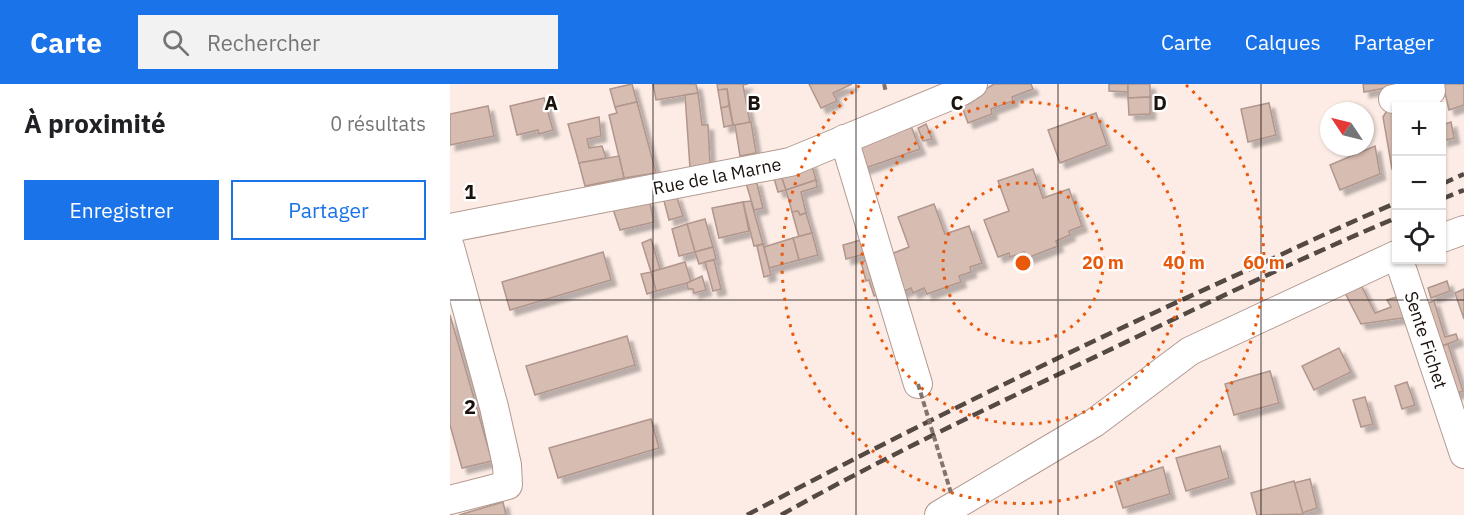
<!DOCTYPE html>
<html lang="fr">
<meta charset="utf-8">
<style>
body{margin:0;font-family:"IBM Plex Sans",sans-serif;background:#f2f2f2;color:#202124}
.controls{position:absolute;right:18px;top:18px;display:grid;overflow:hidden;border-radius:0px;box-shadow:0 2px 4px #0004}
.controls button{width:54px;height:54px;display:grid;place-items:center;padding:0;border:0;border-bottom:2px solid #e0e0e0;background:#fff;color:#202124;font:30px sans-serif}
.compass{position:absolute;left:870px;top:18px;width:54px;height:54px;border-radius:50%;background:#fff;box-shadow:0 2px 4px #0004;rotate:305deg}
.list{margin:0;padding:0;list-style:none}
h2{display:flex;justify-content:space-between;align-items:center;height:78px;margin:0;padding:0 24px;font-size:26px}
h2 small{font-size:20px;font-weight:400;color:#757577}
.actions{display:flex;gap:12px;padding:18px 24px}
.actions a{flex:1;padding:14px 0;border:2px solid #1a73e8;border-radius:0px;text-align:center;font-size:21px;color:#1a73e8}
.actions .main{background:#1a73e8;color:#fff}
.icon{flex:none;width:33px;height:33px;fill:none;stroke:currentColor;stroke-width:2;stroke-linecap:round;stroke-linejoin:round}
.map{position:relative;flex:none;width:1014px;height:431px;overflow:hidden}
header{display:flex;align-items:center;gap:36px;box-sizing:border-box;height:84px;padding:0 30px;background:#1a73e8;color:#fff}
header strong{font-size:28px}
nav{display:flex;gap:33px;margin-inline-start:auto;font-size:21px}
.search{width:420px;height:54px;background:#f2f2f2;display:flex;align-items:center;gap:15px;box-sizing:border-box;padding:0 21px;border-radius:0px;color:#757577;font-size:22px}
main{display:flex}
aside{flex:1;background:#fff}
.map>svg:first-child{display:block}
.building{fill:#d7bcb2;stroke:#b0968c;stroke-width:1.5;filter:url(#shadow)}
.lines{fill:none;stroke-linecap:round;stroke-linejoin:round}
.street-casing{stroke:#b2998f;stroke-width:30}
.path{stroke:#81746f;stroke-width:4;stroke-dasharray:6 3;stroke-linecap:butt}
.street{stroke:#fff;stroke-width:28}
.rail{stroke:#544944;stroke-width:4.5;stroke-dasharray:12 6;stroke-linecap:butt}
.path-bridge{stroke:#81746f;stroke-width:4;stroke-dasharray:6 3;stroke-linecap:butt}
.grid{fill:none;stroke:#1b120e;stroke-width:1.5;stroke-opacity:0.55}
.ring{fill:none;stroke:#e8590c;stroke-width:3;stroke-dasharray:3 6}
.labels{text-anchor:middle;dominant-baseline:central;stroke-width:4.5;stroke-linejoin:round;paint-order:stroke}
.street-label{font-size:18px;fill:#1b120e;stroke:#fff}
.grid-label{font-size:20px;text-anchor:middle;font-weight:bold;fill:#1b120e;stroke:#fff;stroke-width:4.5;stroke-linejoin:round;paint-order:stroke}
.centre{fill:#e8590c;stroke:#fff;stroke-width:3}
.ring-label{font-size:18px;text-anchor:middle;font-weight:bold;fill:#e8590c;stroke:#fff;stroke-width:4.5;stroke-linejoin:round;paint-order:stroke}
</style>
<header>
<strong>Carte</strong>
<div class="search"><svg class="icon" aria-label="search" viewBox="0 0 24 24"><circle cx="10" cy="10" r="6"/><path d="M15 15l6 6"/></svg>Rechercher</div>
<nav><a>Carte</a><a>Calques</a><a>Partager</a></nav>
</header>
<main>
<aside>
<h2>À proximité<small>0 résultats</small></h2>
<ul class="list">
</ul>
<div class="actions"><a class="main">Enregistrer</a><a>Partager</a></div>
</aside>
<div class="map">
<svg width="1014" height="431" viewBox="0 0 1014 431">
<defs>
<filter id="shadow"><feDropShadow dx="5.5" dy="5.5" stdDeviation="1.5" flood-color="#0004"/></filter>
</defs>
<rect width="100%" height="100%" fill="#fdece6"/>
<g class="building">
<polygon points="182,0 187,18 165,23 160,5"/>
<polygon points="203,0 246,0 248,9 206,16"/>
<polygon points="267,0 298,0 293,1 300,39 283,41 277,5 268,6"/>
<polygon points="359,0 402,0 383,9 387,17 371,24"/>
<polygon points="544,0 581,0 583,5 562,13 563,17 541,25 542,30 518,39 511,20"/>
<polygon points="659,0 678,0 678,8 659,7"/>
<polygon points="678,0 700,0 700,13 678,14"/>
<polygon points="913,0 945,0 946,2 914,8"/>
<polygon points="993,0 1014,0 1014,21 999,26"/>
<polygon points="277,5 279,22 271,24 268,6"/>
<polygon points="248,9 252,41 258,41 260,80 240,84 235,11"/>
<polygon points="700,13 700,30 679,31 678,14"/>
<polygon points="94,14 103,46 89,50 88,46 67,51 60,22"/>
<polygon points="187,18 206,89 174,94 159,31 167,29 165,23"/>
<polygon points="819,19 826,51 798,58 791,25"/>
<polygon points="38,22 44,52 0,61 0,30"/>
<polygon points="279,22 283,41 274,43 271,24"/>
<polygon points="946,23 946,84 942,85 933,33 938,25"/>
<polygon points="646,29 657,61 610,79 598,46"/>
<polygon points="149,33 151,52 137,55 139,64 152,62 156,74 129,79 118,40"/>
<polygon points="301,38 306,69 290,72 285,41"/>
<polygon points="1001,38 1004,54 992,57 992,41"/>
<polygon points="476,40 482,55 473,57 468,44"/>
<polygon points="461,42 470,65 410,86 408,64"/>
<polygon points="925,62 930,90 890,106 880,81"/>
<polygon points="169,72 174,94 135,102 129,79"/>
<polygon points="361,78 366,96 336,106 330,89"/>
<polygon points="583,85 593,114 619,105 632,142 619,147 620,151 606,157 608,162 577,174 574,168 560,173 559,169 548,173 534,136 559,127 548,97"/>
<polygon points="330,89 336,106 328,108 323,91"/>
<polygon points="306,96 313,124 304,126 296,99"/>
<polygon points="366,96 367,103 351,108 356,129 350,131 348,127 342,128 336,106"/>
<polygon points="226,111 233,132 219,136 213,113"/>
<polygon points="199,115 204,138 170,146 162,122"/>
<polygon points="301,117 313,160 304,162 293,118"/>
<polygon points="293,118 299,147 269,154 262,124"/>
<polygon points="484,120 495,150 519,142 532,179 520,183 521,188 509,192 511,198 477,210 474,204 463,209 461,204 450,209 436,172 459,163 448,133"/>
<polygon points="348,127 350,131 356,129 362,149 349,153 342,128"/>
<polygon points="255,135 263,163 245,168 237,140"/>
<polygon points="237,140 245,168 229,172 222,145"/>
<polygon points="362,149 368,171 349,176 343,154"/>
<polygon points="343,154 349,176 319,184 314,163"/>
<polygon points="418,154 422,168 396,175 393,161"/>
<polygon points="201,155 210,185 201,188 192,159"/>
<polygon points="313,160 321,191 314,193 307,162"/>
<polygon points="263,163 266,175 249,180 245,168"/>
<polygon points="153,168 161,196 60,226 52,198"/>
<polygon points="424,174 434,210 424,212 419,196 416,197 411,178"/>
<polygon points="264,176 271,205 263,207 255,178"/>
<polygon points="235,178 241,198 206,207 201,188"/>
<polygon points="201,188 206,207 197,210 191,190"/>
<polygon points="252,192 256,206 244,209 243,205 238,205 237,199"/>
<polygon points="997,197 1000,207 981,214 978,204"/>
<polygon points="910,199 925,229 941,223 937,216 953,211 960,233 911,240 894,207"/>
<polygon points="1014,205 1014,235 1005,209"/>
<polygon points="984,217 995,253 1006,250 1008,256 984,265 972,221"/>
<polygon points="0,231 42,377 12,384 0,341"/>
<polygon points="177,252 185,281 85,311 76,282"/>
<polygon points="998,260 1013,307 1000,312 984,265"/>
<polygon points="889,264 901,288 864,306 852,282"/>
<polygon points="820,287 829,319 784,331 775,300"/>
<polygon points="957,298 965,321 952,325 945,302"/>
<polygon points="915,313 923,340 911,343 903,316"/>
<polygon points="201,335 209,364 108,394 99,364"/>
<polygon points="770,362 779,394 736,407 726,374"/>
<polygon points="713,383 720,410 673,424 665,398"/>
<polygon points="860,395 867,424 852,429 844,399"/>
<polygon points="844,397 853,430 807,431 801,409"/>
<polygon points="53,418 56,431 9,431"/>
</g>
<g class="lines">
<defs>
<g id="street">
<polyline points="943,15 981,7 980,0"/>
<polyline points="394,55 468,300"/>
<polyline points="0,144 340,78 512,7 523,0"/>
<polyline points="992,154 1014,146"/>
<polyline points="0,163 44,323 57,381 58,401 0,416"/>
<polyline points="949,176 1014,370"/>
<polyline points="489,431 644,339 740,267 946,171"/>
</g>
</defs>
<use href="#street" class="street-casing"/>
<polyline class="path" points="434,0 436,8"/>
<use href="#street" class="street"/>
<g class="rail">
<polyline points="992,100 1014,90"/>
<polyline points="992,115 1014,106"/>
<path d="M297 431C463 343 631 261 802 184 850 162 898 139 946 119"/>
<path d="M331 431C434 373 542 322 649 271 747 224 846 176 946 134"/>
</g>
<polyline class="path-bridge" points="468,300 501,409"/>
</g>
<path class="grid" d="M203 0V431M406 0V431M608 0V431M811 0V431M0 216H1014"/>
<g class="ring">
<circle cx="573" cy="179" r="80"/>
<circle cx="573" cy="179" r="161"/>
<path d="M736 1A241 241 0 1 1 410 1"/>
</g>
<g class="labels">
<g class="street-label">
<text transform="translate(267 92) rotate(-11)">Rue de la Marne</text>
<text transform="translate(976 256) rotate(72)">Sente Fichet</text>
</g>
</g>
<g class="grid-label">
<text x="101" y="26">A</text>
<text x="304" y="26">B</text>
<text x="507" y="26">C</text>
<text x="710" y="26">D</text>
<text x="20" y="115">1</text>
<text x="20" y="330">2</text>
</g>
<circle cx="573" cy="179" r="9" class="centre"/>
<g class="ring-label">
<text x="653" y="185">20 m</text>
<text x="734" y="185">40 m</text>
<text x="814" y="185">60 m</text>
</g>
</svg>
<div class="controls">
<button>+</button>
<button>−</button>
<button><svg class="icon" aria-label="locate" viewBox="0 0 24 24"><circle cx="12" cy="12" r="6"/><path d="M12 2v4M12 18v4M2 12h4M18 12h4"/></svg></button>
</div>
<svg class="compass" viewBox="-18 -18 36 36"><path d="M0-13l5 13h-10z" fill="#e53935"/><path d="M0 13l5-13h-10z" fill="#757577"/></svg>
</div>
</main>
